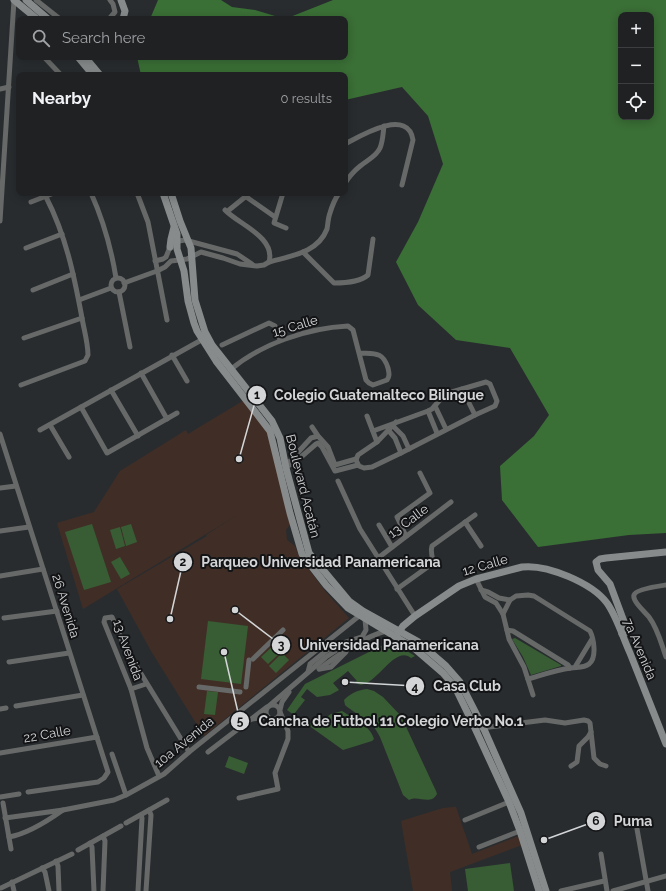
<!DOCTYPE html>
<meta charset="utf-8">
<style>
body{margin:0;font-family:Raleway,sans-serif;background:#27292b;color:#f1f3f6}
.controls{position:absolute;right:12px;top:12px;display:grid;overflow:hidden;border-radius:8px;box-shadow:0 2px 10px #0003}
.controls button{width:36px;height:36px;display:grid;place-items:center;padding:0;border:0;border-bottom:1px solid #3c3e41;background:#1f2123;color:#f1f3f6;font:20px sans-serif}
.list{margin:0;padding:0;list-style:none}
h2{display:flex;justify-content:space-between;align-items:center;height:52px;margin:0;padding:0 16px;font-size:17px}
h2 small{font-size:13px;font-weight:400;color:#a1a3a6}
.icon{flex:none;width:22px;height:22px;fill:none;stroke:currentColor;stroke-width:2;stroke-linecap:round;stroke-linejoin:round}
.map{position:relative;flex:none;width:666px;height:891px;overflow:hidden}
.search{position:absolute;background:#1f2123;box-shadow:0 2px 10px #0003;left:16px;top:16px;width:332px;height:44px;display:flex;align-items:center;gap:10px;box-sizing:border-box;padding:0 14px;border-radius:8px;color:#a1a3a6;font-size:15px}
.panel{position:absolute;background:#1f2123;box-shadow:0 2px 10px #0003;left:16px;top:72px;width:332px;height:124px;border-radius:8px}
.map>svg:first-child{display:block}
.education{fill:#402e26}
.green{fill:#385d34}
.forest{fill:#3a6f36;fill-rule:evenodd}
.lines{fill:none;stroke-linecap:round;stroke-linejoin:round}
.street{stroke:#666968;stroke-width:5}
.secondary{stroke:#878b8b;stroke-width:7}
.labels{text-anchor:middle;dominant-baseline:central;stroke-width:4;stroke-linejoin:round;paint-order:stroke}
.street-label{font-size:13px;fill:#d3d5d7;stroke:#131416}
.leader{fill:none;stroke:#d3d5d7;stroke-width:1.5}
.callout-dot{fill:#d3d5d7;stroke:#131416;stroke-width:1.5}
.mark-label{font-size:12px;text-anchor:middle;font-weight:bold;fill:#111}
.callout-label{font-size:14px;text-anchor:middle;font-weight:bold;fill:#d3d5d7;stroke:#131416;stroke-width:4;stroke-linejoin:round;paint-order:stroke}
</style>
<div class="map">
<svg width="666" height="891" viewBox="0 0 666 891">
<rect width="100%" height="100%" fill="#292c2f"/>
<g class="education">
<polygon points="246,399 269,433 291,523 286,530 287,540 295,546 299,556 325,591 349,618 204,736 151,651 117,589 207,536 206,535 239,514 83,609 57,523 94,512 120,471 186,430 188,434"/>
<polygon points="454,807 456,807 472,854 518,836 522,845 450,872 452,891 413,891 401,821 443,808"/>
</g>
<g class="green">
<polygon points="92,524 111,582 84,590 65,532"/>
<polygon points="131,524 137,542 126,546 121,527"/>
<polygon points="120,527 125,546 116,549 110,530"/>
<polygon points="120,557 130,574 121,579 111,562"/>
<polygon points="208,621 248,626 241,684 201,679"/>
<polygon points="515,638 561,665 561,666 531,675 523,657 512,639"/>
<path d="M391 641 415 656 411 658C393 643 371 697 355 682L357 681 348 671 333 683 339 690 330 695 317 697 307 689 301 697 305 700 294 714 305 722 306 720 312 724 318 723 331 714 342 711C353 718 370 725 374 739L372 741 343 750 287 710 305 684Z"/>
<polygon points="274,645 281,652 268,664 261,657"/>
<polygon points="282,653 289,660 276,673 269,666"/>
<path d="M367 689 374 691 383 697 401 716 436 791 437 794C430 806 419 795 409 800L403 795 380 737C371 718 359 717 345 705L344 700C351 693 358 690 367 689Z"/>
<polygon points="207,691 218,692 215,715 204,714"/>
<polygon points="229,756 248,763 244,774 225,767"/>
<polygon points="510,863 514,891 468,891 465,869"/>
</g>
<path class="forest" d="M158 0H221L232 7 255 10 285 19 333 0H666V533L629 535 538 547 502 500 500 466 534 436 549 415 510 348 456 340 418 305 396 262 418 222 443 164 428 116 402 87 345 100V75H141L137 57H345V19H150ZM621 15H651V117H621Z"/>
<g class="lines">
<g class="street">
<polyline points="36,0 60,19"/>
<polyline points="109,19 115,12 113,4 110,0"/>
<polyline points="44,57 61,75"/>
<polyline points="0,89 9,87"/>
<path d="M345 144C360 136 408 107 413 140L402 185"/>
<path d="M345 183C349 177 354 171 359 167 367 160 376 157 380 148 383 141 383 133 384 126"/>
<path d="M91 193C104 222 111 247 116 278"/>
<polyline points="137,193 148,222 167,320"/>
<polyline points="283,193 274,223 286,228"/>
<polyline points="245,196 275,217"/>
<polyline points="31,202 54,193"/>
<path d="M225 210C238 224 276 237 269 262"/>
<polyline points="229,210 250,193"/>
<polyline points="0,221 14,0"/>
<polyline points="26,248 62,234"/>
<path d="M303 252 334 283C344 283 360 282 368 275L373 239"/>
<polyline points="155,261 163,259 166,257 170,247 179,241 185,240 237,254 252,264"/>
<circle cx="118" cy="285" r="7"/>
<path d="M124 283 157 271 165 267 171 261 187 259 201 252 223 258 240 264 257 266 264 265 269 262C290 256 318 253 327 229 328 224 328 218 330 213 332 206 335 199 339 193"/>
<polyline points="33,290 73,274"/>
<polyline points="119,292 130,347"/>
<polyline points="79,300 111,288"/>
<polyline points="24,338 82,318"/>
<polyline points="222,345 269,323 275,326 280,340"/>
<polyline points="172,355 187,381"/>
<path d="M230 370C261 344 307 328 348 326L353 330 366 380 369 383 373 385 387 380C390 376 389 373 388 368 383 351 374 354 359 353"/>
<polyline points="141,373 167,419"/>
<path d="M21 385 85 361 88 355C88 343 84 330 82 318 74 275 66 236 46 197"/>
<polyline points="462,389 475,415"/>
<polyline points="111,390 138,436"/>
<polyline points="435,406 446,429"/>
<polyline points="81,407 107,453 177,413"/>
<polyline points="428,411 437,433"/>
<polyline points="367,416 377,442"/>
<polyline points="50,425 69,457"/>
<polyline points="393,426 403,436 409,449"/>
<polyline points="312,427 318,436 328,447 335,465 356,459"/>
<polyline points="40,430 205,338"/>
<polyline points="373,431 428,411 432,409 445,394 486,382 490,384 497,401 495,406 475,415 401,453 372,467 364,468 359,466 356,460 358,455 377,442 396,422"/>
<polyline points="389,431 395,438 401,453"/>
<polyline points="0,434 108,772 104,778 98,782 28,792"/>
<polyline points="289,465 290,461 311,438 318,436"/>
<polyline points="285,468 289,465 293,464 316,444 318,443 322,447 335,471 358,465"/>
<polyline points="338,481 360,529 415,616"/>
<polyline points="0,488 16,486"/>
<polyline points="465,522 481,546"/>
<polyline points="379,525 392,547"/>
<polyline points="0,531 29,527"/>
<polyline points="406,536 397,517 430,493 420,473"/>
<polyline points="378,558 451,502"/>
<polyline points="0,576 43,569"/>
<polyline points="476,579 485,597 496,603 503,614 509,639 524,667 533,695"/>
<path d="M666 585C659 586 636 589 634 595 632 601 645 612 649 617 658 629 661 643 666 657"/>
<path d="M397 589 429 566C436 557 429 554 432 546L475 515"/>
<polyline points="481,590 488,592 499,598 510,600"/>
<path d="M503 614 510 600 516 596 528 595 534 596 590 631C594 639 597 658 589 664 584 668 577 667 571 668 556 670 542 675 528 679"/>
<polyline points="4,618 57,611"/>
<polyline points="507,630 513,631 568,665 570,668"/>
<polyline points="253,659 283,630"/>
<polyline points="9,662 69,653"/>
<polyline points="575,667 592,639"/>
<path d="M319 669C340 654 361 638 386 631"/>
<polyline points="320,669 331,667 346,652"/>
<polyline points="308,672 310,664 331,647 362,637 366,630 365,619"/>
<polyline points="199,687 240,692"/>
<polyline points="246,687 249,660"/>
<polyline points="131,689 146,684"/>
<circle cx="273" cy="712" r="7"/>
<polyline points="16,706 83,695"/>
<polyline points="269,706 326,657 349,642"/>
<polyline points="0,709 6,708"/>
<polyline points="280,710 282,702 289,692"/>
<polyline points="252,719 268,717"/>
<polyline points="481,728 545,720 565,723 584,720 588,721 590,723 594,758 600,764 606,766"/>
<polyline points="208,752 267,707"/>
<polyline points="0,753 97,737"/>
<polyline points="112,754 126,795"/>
<polyline points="571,766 577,762 579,746 588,737 591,732"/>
<polyline points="159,776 147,748 131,689 104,622 105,618 112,617 124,645 132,659 189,752"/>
<polyline points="0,797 19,794"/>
<polyline points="239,798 278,789 275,773 288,739 288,731 280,712"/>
<polyline points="3,803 11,849"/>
<polyline points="63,810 114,800 126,795 164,774 189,752 359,616"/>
<path d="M5 818 63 810C49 820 26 834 9 837"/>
<polyline points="465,820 509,802"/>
<polyline points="126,823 167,800"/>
<polyline points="637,829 648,891"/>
<polyline points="90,843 92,847 94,891"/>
<polyline points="479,847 520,831"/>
<polyline points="78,850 121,826"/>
<polyline points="601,854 607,891"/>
<polyline points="56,861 58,866 59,891"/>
<polyline points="42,868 45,872 49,891"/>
<polyline points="12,882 14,891"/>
<polyline points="1,888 72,854"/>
<polyline points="103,891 105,841 103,836"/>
<polyline points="138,891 142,818 141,815"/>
<polyline points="146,891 151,815 149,810"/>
<polyline points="561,891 604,881"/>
<polyline points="613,891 666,876"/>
</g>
<g class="secondary">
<polyline points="14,0 37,19"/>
<polyline points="26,0 48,19"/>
<polyline points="121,0 125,11 123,19"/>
<polyline points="78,57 93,75"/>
<polyline points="85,57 100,75"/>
<polyline points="163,193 177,234 177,249 184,271 188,301 194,323 197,331 216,361 270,431 290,513 302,554 326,585 348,608 414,648 443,673 455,687 473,724 509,802 520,831 539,891"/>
<polyline points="171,193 180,221 191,248 195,300 205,332 212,345 272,421 280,438 286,468 309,553 349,601 363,611 417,641 446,666 460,682 483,727 521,813 546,891"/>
<polyline points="170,247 171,239 174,227"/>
<path d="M398 633 403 626 415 616 459 586 476 579 522 567C547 564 592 583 607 603 617 617 623 638 630 653 642 684 654 714 666 744"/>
<polyline points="622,634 626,632 626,627 610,584 598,570 596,562 600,559 606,558 666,552"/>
</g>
</g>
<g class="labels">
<g class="street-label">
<text transform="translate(295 326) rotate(-17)">15 Calle</text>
<text transform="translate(303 486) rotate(76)">Boulevard Acatán</text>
<text transform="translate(408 521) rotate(-37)">13 Calle</text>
<text transform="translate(485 565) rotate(-16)">12 Calle</text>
<text transform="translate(66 606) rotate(73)">26 Avenida</text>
<text transform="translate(640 649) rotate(67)">7a Avenida</text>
<text transform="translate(128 650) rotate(70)">13 Avenida</text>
<text transform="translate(47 734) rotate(-10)">22 Calle</text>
<text transform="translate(184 742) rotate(-39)">10a Avenida</text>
</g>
</g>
<path class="leader" d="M239 459L257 395M170 619L183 562M235 610L281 645M345 682L415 686M224 652L240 721M544 840L596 821"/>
<g class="callout-dot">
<circle cx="239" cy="459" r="4"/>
<circle cx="170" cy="619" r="4"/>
<circle cx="235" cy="610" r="4"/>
<circle cx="345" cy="682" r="4"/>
<circle cx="224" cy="652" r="4"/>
<circle cx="544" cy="840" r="4"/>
<circle cx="257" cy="395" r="10"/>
<circle cx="183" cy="562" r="10"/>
<circle cx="281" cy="645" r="10"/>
<circle cx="415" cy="686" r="10"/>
<circle cx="240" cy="721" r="10"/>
<circle cx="596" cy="821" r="10"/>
</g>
<g class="mark-label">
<text x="257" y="399">1</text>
<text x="183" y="566">2</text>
<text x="281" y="649">3</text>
<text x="415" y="691">4</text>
<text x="240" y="725">5</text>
<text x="596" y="825">6</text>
</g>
<g class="callout-label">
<text x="379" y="400">Colegio Guatemalteco Bilingue</text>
<text x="321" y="567">Parqueo Universidad Panamericana</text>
<text x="389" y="650">Universidad Panamericana</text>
<text x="467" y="691">Casa Club</text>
<text x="391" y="726">Cancha de Futbol 11 Colegio Verbo No.1</text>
<text x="633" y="826">Puma</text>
</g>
</svg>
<div class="controls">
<button>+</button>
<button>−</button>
<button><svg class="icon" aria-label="locate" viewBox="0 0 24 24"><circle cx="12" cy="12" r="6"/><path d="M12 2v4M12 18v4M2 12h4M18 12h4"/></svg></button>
</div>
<div class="search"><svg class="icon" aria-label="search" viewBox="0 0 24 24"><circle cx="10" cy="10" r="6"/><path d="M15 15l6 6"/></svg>Search here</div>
<section class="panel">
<h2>Nearby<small>0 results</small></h2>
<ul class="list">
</ul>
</section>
</div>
